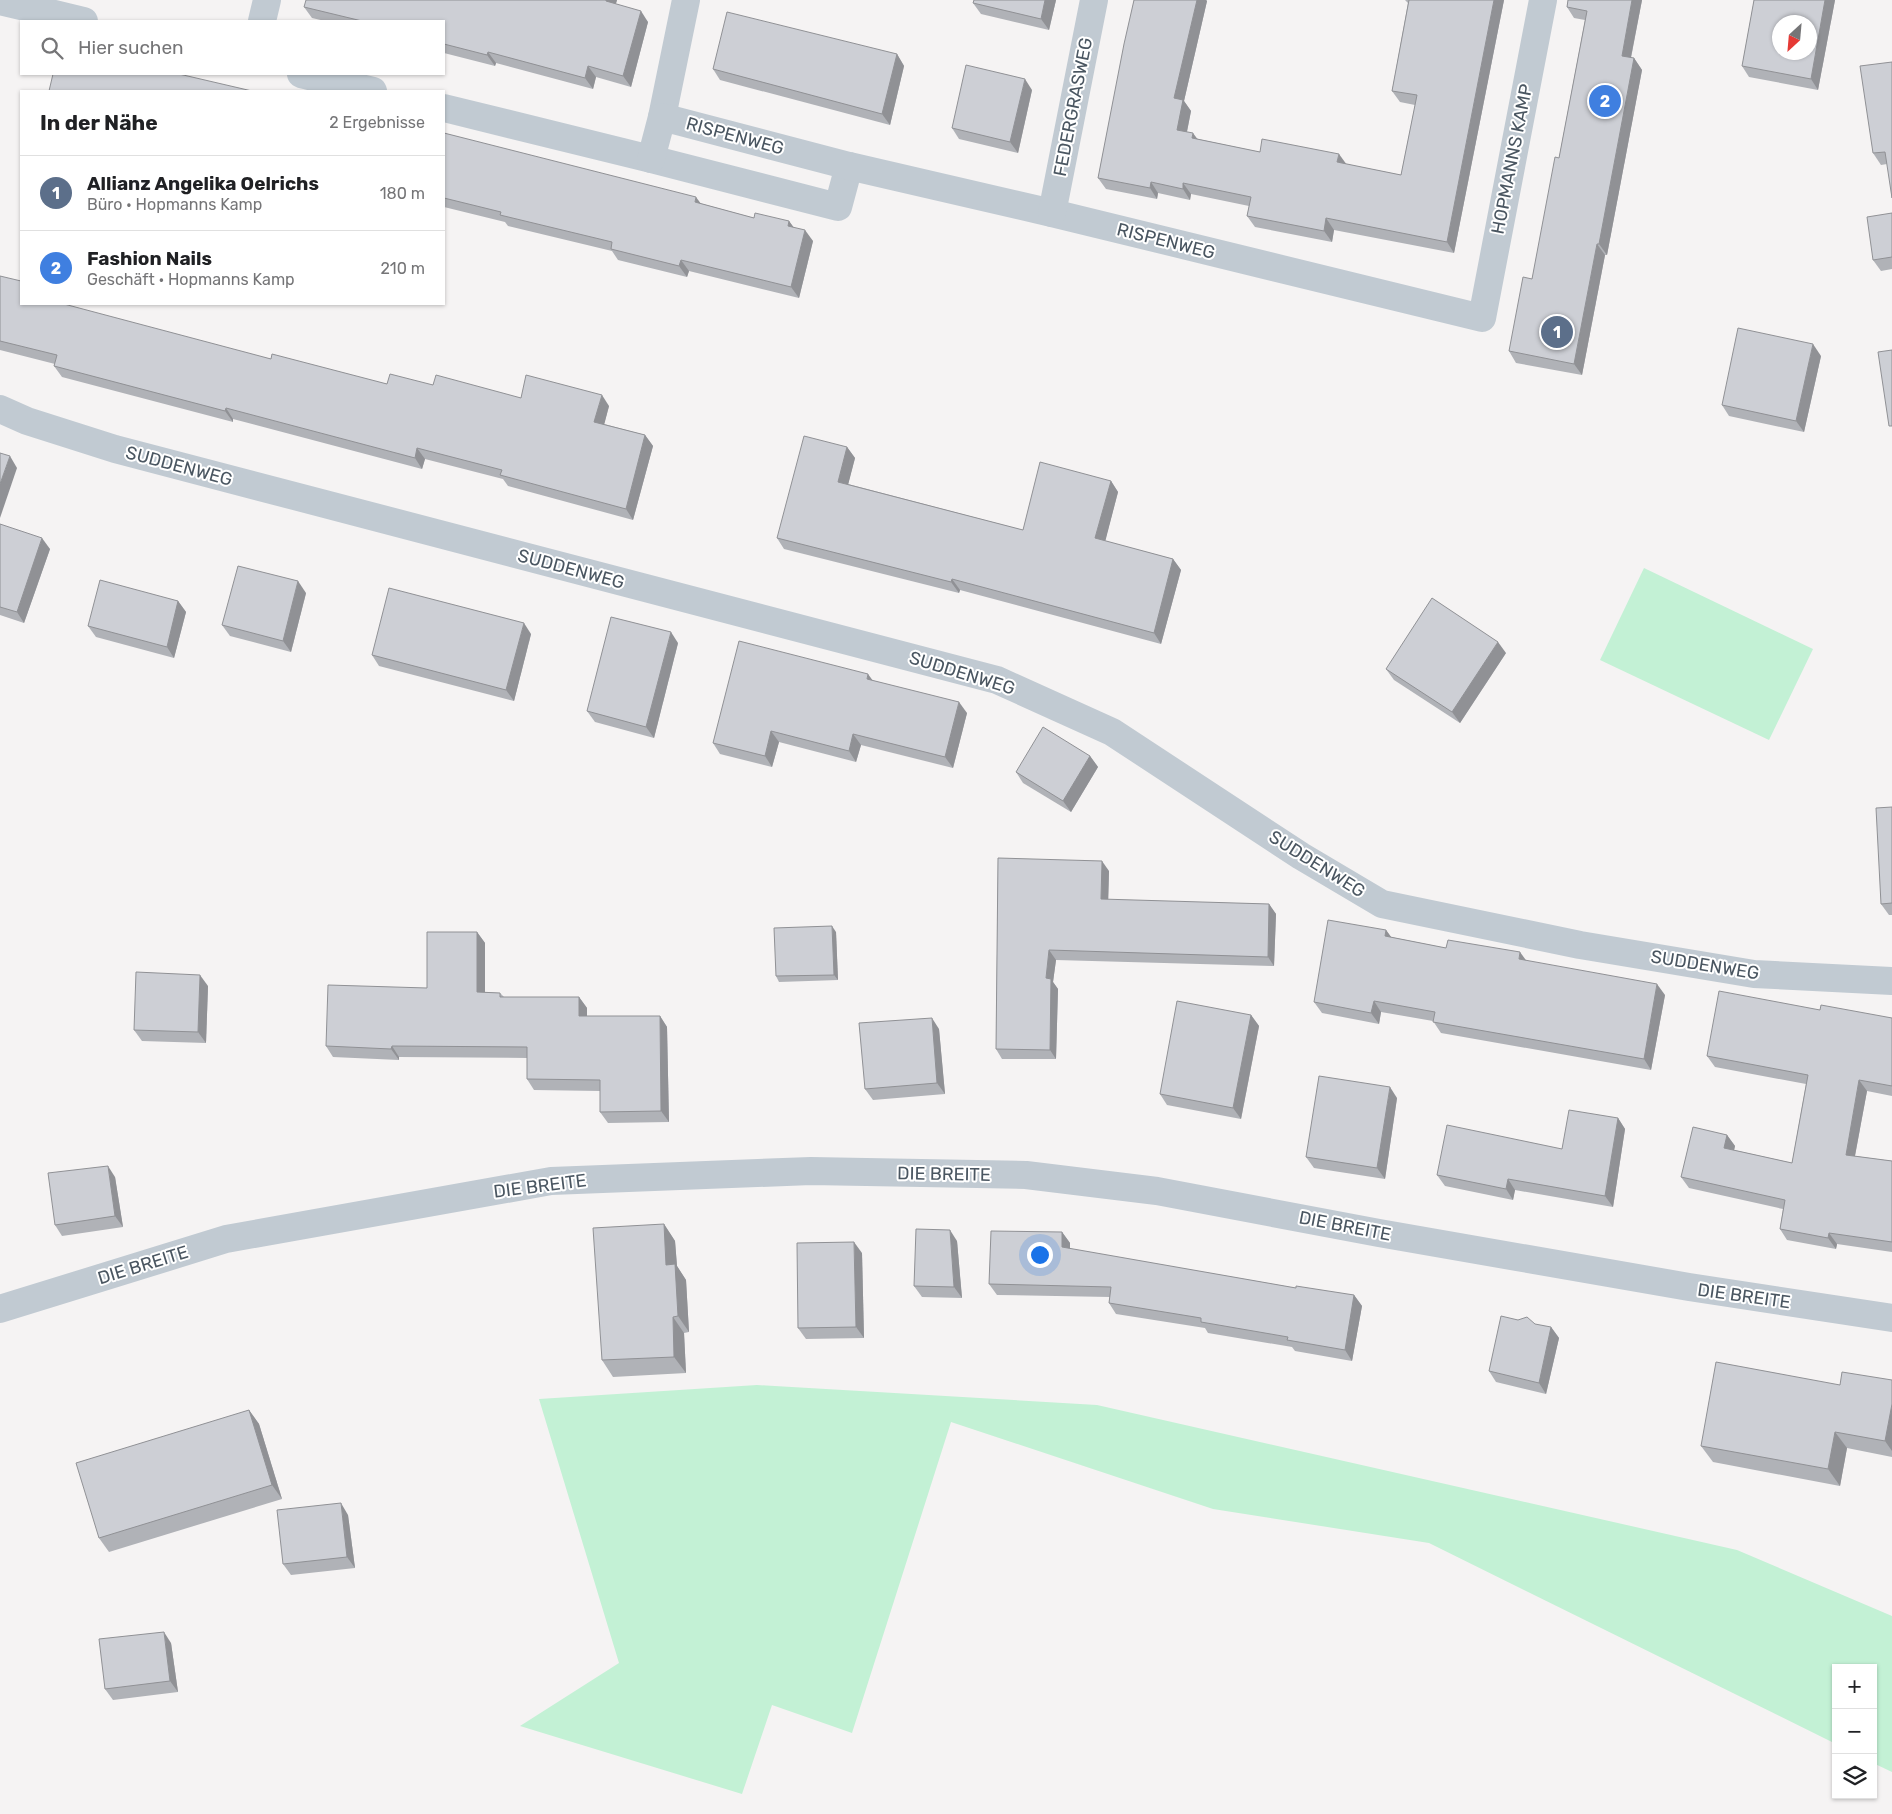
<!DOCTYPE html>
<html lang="de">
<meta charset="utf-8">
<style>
body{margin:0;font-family:Rubik,sans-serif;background:#f2f2f2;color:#202124}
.controls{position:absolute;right:15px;bottom:15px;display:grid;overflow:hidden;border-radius:0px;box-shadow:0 1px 4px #0004}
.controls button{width:45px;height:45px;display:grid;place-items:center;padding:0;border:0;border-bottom:1px solid #e0e0e0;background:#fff;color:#202124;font:25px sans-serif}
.compass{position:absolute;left:1772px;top:15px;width:45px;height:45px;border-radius:50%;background:#fff;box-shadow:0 1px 4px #0004;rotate:206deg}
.you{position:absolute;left:1039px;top:1254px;width:18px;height:18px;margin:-12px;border:4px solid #fff;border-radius:50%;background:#1a73e8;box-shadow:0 0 0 8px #1a73e833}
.badge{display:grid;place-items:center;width:32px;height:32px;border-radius:50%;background:#1a73e8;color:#fff;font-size:16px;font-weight:700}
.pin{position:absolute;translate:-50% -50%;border:2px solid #fff;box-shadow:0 1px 5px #0006}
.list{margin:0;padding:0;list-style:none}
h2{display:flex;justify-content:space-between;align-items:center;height:65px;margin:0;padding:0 20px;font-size:21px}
h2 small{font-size:16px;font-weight:400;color:#757577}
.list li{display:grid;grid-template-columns:32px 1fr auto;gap:15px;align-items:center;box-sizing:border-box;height:75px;padding:0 20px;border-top:1px solid #e0e0e0}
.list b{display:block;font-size:19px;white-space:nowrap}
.list p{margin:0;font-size:16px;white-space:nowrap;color:#757577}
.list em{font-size:16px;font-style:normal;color:#757577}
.icon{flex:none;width:28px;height:28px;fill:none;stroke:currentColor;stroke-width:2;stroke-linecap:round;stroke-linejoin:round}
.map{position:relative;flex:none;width:1892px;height:1814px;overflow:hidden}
.search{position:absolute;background:#fff;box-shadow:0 1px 4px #0004;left:20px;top:20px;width:425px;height:55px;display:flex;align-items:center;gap:12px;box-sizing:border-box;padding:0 18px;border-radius:0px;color:#757577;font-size:19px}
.panel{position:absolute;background:#fff;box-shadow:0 1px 4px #0004;left:20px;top:90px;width:425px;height:215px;border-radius:0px}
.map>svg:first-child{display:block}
.green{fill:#c3f1d5}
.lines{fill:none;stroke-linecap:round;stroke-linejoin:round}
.minor{stroke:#c1cad2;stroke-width:28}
.wall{fill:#b0b2b7}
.shaded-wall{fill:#909195}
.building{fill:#cdcfd5;stroke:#909195;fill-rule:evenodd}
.labels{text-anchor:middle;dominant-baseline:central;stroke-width:4;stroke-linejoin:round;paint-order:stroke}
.street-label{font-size:18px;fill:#4a5661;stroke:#fff}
</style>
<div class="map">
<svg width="1892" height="1814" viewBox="0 0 1892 1814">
<rect width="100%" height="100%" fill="#f5f3f3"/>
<g class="green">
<polygon points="1644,568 1813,649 1769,740 1600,660"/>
<polygon points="757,1385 1097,1405 1737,1550 1892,1616 1892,1772 1873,1763 1873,1668 1836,1668 1836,1744 1429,1543 1213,1509 951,1422 852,1733 772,1705 742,1794 520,1726 619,1663 539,1399"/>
</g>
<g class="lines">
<g class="minor">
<polyline points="0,1 84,21"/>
<polyline points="262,21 267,0"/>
<polyline points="301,74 373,91"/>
<polyline points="444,108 651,159 838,207 849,166"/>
<polyline points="662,117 686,0"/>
<polyline points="651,159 662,117 849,166 1052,213 1482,318 1543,0"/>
<polyline points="1052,213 1094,0"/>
<polyline points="0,409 27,421 115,449 997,680 1112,732 1301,856 1382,904 1580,945 1754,974 1892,981"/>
<polyline points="0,1309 226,1239 551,1181 811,1171 1026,1175 1157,1191 1379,1233 1689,1287 1892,1318"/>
</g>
</g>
<g class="wall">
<polygon points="617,0 616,4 648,22 631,87 596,77 593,89 496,63 495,66 444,53 444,21 325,21 312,18 304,7"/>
<polygon points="974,0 1056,0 1049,30 981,14 973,3"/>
<polygon points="1134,0 1206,0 1207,1 1184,101 1191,111 1187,132 1198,139 1260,152 1346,164 1401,175 1415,105 1400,102 1392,91 1408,3 1405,0 1504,0 1454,253 1334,230 1332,242 1255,227 1247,216 1249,206 1191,194 1190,200 1158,193 1157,199 1106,189 1098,178"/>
<polygon points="1568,0 1642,0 1631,58 1634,58 1642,70 1607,255 1605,255 1582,375 1516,363 1509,351 1532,279 1559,158 1585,20 1574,18 1567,7"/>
<polygon points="1754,0 1835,0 1818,90 1749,77 1742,66"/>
<polygon points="897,54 904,66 890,125 720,80 713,69"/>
<polygon points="1892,62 1887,164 1881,165 1873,153"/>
<polygon points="1032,90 1018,153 959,139 952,128"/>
<polygon points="444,133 754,218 789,221 794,228 813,241 799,298 689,271 687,277 618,260 612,251 508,226 505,222 444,207"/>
<polygon points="1892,213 1892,269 1881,271 1873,260"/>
<polygon points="0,276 21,304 271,359 387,384 433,385 521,398 609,406 604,424 645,435 653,446 633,520 508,486 503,479 425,459 422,469 233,419 233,422 62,377 54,366 55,364 0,350"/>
<polygon points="1821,356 1804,432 1729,416 1722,405"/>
<polygon points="847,447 855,458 848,484 1023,530 1111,481 1118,492 1105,541 1173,559 1181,570 1161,644 960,590 959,593 784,549 777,538"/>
<polygon points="0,524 50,549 24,623 0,615"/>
<polygon points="306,593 291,652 230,636 222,625"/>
<polygon points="178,601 186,612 174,658 96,637 88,626"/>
<polygon points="531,634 514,701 379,666 372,655"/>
<polygon points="678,643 654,738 595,722 587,711"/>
<polygon points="1506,653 1460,723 1394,680 1386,669"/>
<polygon points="872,680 967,713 953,768 861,745 856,762 779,742 772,767 720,754 713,743"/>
<polygon points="1090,756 1098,767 1071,812 1023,783 1016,772"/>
<polygon points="1892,807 1892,915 1889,915 1881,904"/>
<polygon points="998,858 1109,871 1108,900 1269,904 1276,914 1274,966 1056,960 1053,982 1058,989 1056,1059 1002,1059 996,1049"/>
<polygon points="1386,930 1391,937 1446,948 1525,960 1665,995 1651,1070 1441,1033 1433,1021 1381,1012 1379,1024 1322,1013 1314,1002"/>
<polygon points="477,932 485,943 485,992 500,993 504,997 579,997 587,1008 587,1016 660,1016 667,1027 669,1122 608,1123 600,1112 600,1091 534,1090 527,1079 527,1058 399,1057 399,1060 333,1057 326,1046 427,988"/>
<polygon points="836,932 838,980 779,982 776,976"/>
<polygon points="208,986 206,1043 142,1041 134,1030"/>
<polygon points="1820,1010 1892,1018 1892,1096 1867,1091 1855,1156 1892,1161 1892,1252 1837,1244 1836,1249 1787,1240 1780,1229 1783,1209 1689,1188 1681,1177 1727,1135 1735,1146 1734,1150 1792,1163 1806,1084 1715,1067 1707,1056"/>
<polygon points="1251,1015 1259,1026 1241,1119 1167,1105 1160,1094"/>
<polygon points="939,1029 945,1094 873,1100 865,1089"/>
<polygon points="1397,1098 1385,1179 1314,1168 1306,1157"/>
<polygon points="1618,1118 1625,1129 1613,1207 1515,1190 1513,1200 1445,1186 1437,1175 1562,1149"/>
<polygon points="115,1177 123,1227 62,1236 55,1225"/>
<polygon points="664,1224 675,1241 677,1266 686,1280 689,1332 684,1333 686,1373 613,1377 602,1360"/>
<polygon points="1062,1232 1070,1243 1070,1249 1296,1288 1354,1295 1362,1306 1352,1361 1295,1351 1292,1347 1208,1333 1205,1328 1116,1314 1109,1303 1110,1297 997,1295 989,1284"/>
<polygon points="957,1241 962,1298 922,1297 914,1286"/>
<polygon points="862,1253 864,1338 806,1339 798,1328"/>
<polygon points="1551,1327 1559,1338 1546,1394 1496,1382 1489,1371"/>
<polygon points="1892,1380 1892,1457 1847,1448 1840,1486 1713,1462 1701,1446 1840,1385"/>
<polygon points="249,1410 259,1424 282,1499 109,1552 99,1538"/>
<polygon points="348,1515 355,1568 291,1575 283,1564"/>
<polygon points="171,1643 178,1692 113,1700 105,1689"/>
</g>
<g class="shaded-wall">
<polygon points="606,0 617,0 613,12 606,1"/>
<polygon points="1045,0 1056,0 1049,30 1041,19"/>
<polygon points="1197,0 1206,0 1207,1 1184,101 1191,111 1185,141 1177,130 1174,98"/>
<polygon points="1494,0 1504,0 1454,253 1447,242"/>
<polygon points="1632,0 1642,0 1629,67 1622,56"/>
<polygon points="1825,0 1835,0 1818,90 1811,79"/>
<polygon points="641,11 648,22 631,87 623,76"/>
<polygon points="488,52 496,63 495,66 487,55"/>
<polygon points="897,54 904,66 890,125 882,114"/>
<polygon points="1634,58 1642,70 1607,255 1599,244"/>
<polygon points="588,66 596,77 593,89 585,78"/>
<polygon points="1025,79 1032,90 1018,153 1010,142"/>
<polygon points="1193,133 1201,144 1192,138"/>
<polygon points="1339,154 1347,165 1337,162"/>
<polygon points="1151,182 1158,193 1157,199 1150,188"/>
<polygon points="1183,183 1191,194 1190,200 1183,189"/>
<polygon points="696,197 704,208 695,202"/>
<polygon points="1326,218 1334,230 1332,242 1324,231"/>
<polygon points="789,221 797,232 788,226"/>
<polygon points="805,230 813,241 799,298 791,287"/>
<polygon points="1597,244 1605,255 1582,375 1574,364"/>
<polygon points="681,260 689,271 687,277 679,266"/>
<polygon points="1813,344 1821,356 1804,432 1796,421"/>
<polygon points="602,395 609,406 602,433 594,422"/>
<polygon points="226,408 233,419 233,422 225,411"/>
<polygon points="645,435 653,446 633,520 626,509"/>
<polygon points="847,447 855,458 846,493 838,482"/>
<polygon points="417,448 425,459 422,469 415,458"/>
<polygon points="10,456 17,468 0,518 0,484"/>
<polygon points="1111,481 1118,492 1103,550 1095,538"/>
<polygon points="42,538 50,549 24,623 17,612"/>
<polygon points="1173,559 1181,570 1161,644 1154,633"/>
<polygon points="952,579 960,590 959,593 951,582"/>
<polygon points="298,581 306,593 291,652 283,641"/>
<polygon points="178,601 186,612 174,658 167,647"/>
<polygon points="524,623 531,634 514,701 506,690"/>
<polygon points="671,632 678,643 654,738 646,727"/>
<polygon points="1498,642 1506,653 1460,723 1452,712"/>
<polygon points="868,674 876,685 867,679"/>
<polygon points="959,702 967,713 953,768 945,757"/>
<polygon points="771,731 779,742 772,767 765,756"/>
<polygon points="853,734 861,745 856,762 849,751"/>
<polygon points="1090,756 1098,767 1071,812 1063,801"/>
<polygon points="1102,861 1109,871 1108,909 1101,899"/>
<polygon points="1269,904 1276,914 1274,966 1268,957"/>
<polygon points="832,926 836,932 838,980 834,975"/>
<polygon points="1386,930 1394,941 1385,936"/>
<polygon points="477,932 485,943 485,1003 477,992"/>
<polygon points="1049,950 1056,960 1053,982 1058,989 1056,1059 1050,1050 1046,978"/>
<polygon points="1520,952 1528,963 1519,959"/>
<polygon points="200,975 208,986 206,1043 198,1032"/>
<polygon points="1657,984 1665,995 1651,1070 1644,1059"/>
<polygon points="579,997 587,1008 587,1027 579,1016"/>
<polygon points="1374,1001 1381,1012 1379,1024 1371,1013"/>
<polygon points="1251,1015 1259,1026 1241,1119 1233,1108"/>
<polygon points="660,1016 667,1027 669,1122 661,1111"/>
<polygon points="932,1018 939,1029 945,1094 937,1083"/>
<polygon points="392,1046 399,1057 399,1060 391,1049"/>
<polygon points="1859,1080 1867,1091 1853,1166 1846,1155"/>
<polygon points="1390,1087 1397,1098 1385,1179 1377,1168"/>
<polygon points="1618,1118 1625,1129 1613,1207 1605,1196"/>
<polygon points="1727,1135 1735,1146 1732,1159 1724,1148"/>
<polygon points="108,1166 115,1177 123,1227 115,1216"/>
<polygon points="1508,1179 1515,1190 1513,1200 1506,1189"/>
<polygon points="664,1224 675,1241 677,1266 686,1280 689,1332 678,1316 666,1265"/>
<polygon points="950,1230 957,1241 962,1298 954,1287"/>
<polygon points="1062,1232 1070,1243 1070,1258 1062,1247"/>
<polygon points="1829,1233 1837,1244 1836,1249 1828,1238"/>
<polygon points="854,1242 862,1253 864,1338 856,1327"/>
<polygon points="1354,1295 1362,1306 1352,1361 1345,1350"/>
<polygon points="673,1317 684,1333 686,1373 674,1357"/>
<polygon points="1551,1327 1559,1338 1546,1394 1539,1383"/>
<polygon points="1892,1404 1892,1451 1885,1441"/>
<polygon points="249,1410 259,1424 282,1499 272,1485"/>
<polygon points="1835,1432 1847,1448 1840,1486 1828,1469"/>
<polygon points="341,1503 348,1515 355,1568 347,1557"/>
<polygon points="164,1632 171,1643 178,1692 170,1681"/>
</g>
<g class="building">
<polygon points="306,0 606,0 606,1 641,11 623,76 588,66 585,78 488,52 487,55 444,44 444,21 362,21 304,7"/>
<polygon points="974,0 1045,0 1041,19 973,3"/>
<polygon points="1134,0 1197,0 1174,98 1183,100 1177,130 1193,133 1192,138 1260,152 1262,139 1339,154 1337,162 1401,175 1417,95 1392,91 1409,0 1494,0 1447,242 1326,218 1324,231 1247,216 1251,197 1183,183 1183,189 1151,182 1150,188 1098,178 1124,44"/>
<polygon points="1568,0 1632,0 1622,56 1634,58 1599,244 1597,244 1574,364 1509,351 1523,277 1532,279 1555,157 1559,158 1587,11 1567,7"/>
<path d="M1754 0H1825L1811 79 1742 66ZM1780 22H1810V52H1780Z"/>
<polygon points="727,12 897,54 882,114 713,69"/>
<polygon points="1892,62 1892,198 1885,152 1873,153 1860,66"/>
<polygon points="966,65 1025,79 1010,142 952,128"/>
<polygon points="53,74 179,74 252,91 49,91"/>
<polygon points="444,133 696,197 695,202 754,218 755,213 789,221 788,226 805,230 791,287 681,260 679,266 611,249 612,242 500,215 501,212 444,198"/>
<polygon points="1892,213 1892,257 1873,260 1867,217"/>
<polygon points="0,276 21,281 21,304 64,304 271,359 272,354 387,384 390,374 433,385 436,375 521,398 526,375 602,395 594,422 645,435 626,509 500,475 502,470 417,448 415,458 226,408 225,411 54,366 57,355 0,341"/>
<polygon points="1738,328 1813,344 1796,421 1722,405"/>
<polygon points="1892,350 1892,426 1889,426 1878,352"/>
<polygon points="804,436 847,447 838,482 1023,530 1040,462 1111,481 1095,538 1173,559 1154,633 952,579 951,582 777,538"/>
<polygon points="0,453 10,456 0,484"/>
<polygon points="0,524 42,538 17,612 0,607"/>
<polygon points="238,566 298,581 283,641 222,625"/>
<polygon points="100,580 178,601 167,647 88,626"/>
<polygon points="389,588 524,623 506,690 372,655"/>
<polygon points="1432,598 1498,642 1452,712 1386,669"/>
<polygon points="611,617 671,632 646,727 587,711"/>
<polygon points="739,641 868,674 867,679 959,702 945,757 853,734 849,751 771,731 765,756 713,743"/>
<polygon points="1043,727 1090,756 1063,801 1016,772"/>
<polygon points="1892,807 1892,903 1881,904 1876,808"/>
<polygon points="998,858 1102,861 1101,899 1269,904 1268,957 1049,950 1046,978 1051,979 1050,1050 996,1049"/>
<polygon points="1328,920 1386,930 1385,936 1446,948 1448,940 1520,952 1519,959 1657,984 1644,1059 1433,1022 1435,1012 1374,1001 1371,1013 1314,1002"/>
<polygon points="832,926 834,975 776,976 774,928"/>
<polygon points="427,932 477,932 477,992 500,993 500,997 579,997 579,1016 660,1016 661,1111 600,1112 600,1080 527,1079 527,1047 392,1046 391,1049 326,1046 328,985 427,988"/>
<polygon points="136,972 200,975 198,1032 134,1030"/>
<polygon points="1719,991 1820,1010 1821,1005 1892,1018 1892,1086 1859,1080 1846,1155 1892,1161 1892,1242 1829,1233 1828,1238 1780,1229 1785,1200 1681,1177 1693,1127 1727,1135 1724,1148 1792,1163 1808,1075 1707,1056"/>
<polygon points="1177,1001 1251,1015 1233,1108 1160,1094"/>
<polygon points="932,1018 937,1083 865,1089 859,1023"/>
<polygon points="1319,1076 1390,1087 1377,1168 1306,1157"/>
<polygon points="1569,1110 1618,1118 1605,1196 1508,1179 1506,1189 1437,1175 1447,1125 1562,1149"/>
<polygon points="108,1166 115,1216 55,1225 48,1173"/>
<polygon points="664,1224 666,1265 675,1264 678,1316 673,1317 674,1357 602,1360 593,1228"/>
<polygon points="916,1229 950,1230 954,1287 914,1286"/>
<polygon points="991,1231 1062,1232 1062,1247 1296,1288 1296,1286 1354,1295 1345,1350 1287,1340 1288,1337 1201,1322 1201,1318 1109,1303 1111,1287 989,1284"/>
<polygon points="854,1242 856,1327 798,1328 797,1243"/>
<polygon points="1501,1316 1518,1320 1527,1317 1535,1324 1551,1327 1539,1383 1489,1371"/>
<polygon points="1716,1362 1840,1385 1842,1372 1892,1380 1892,1404 1885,1441 1835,1432 1828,1469 1701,1446"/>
<polygon points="249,1410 272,1485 99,1538 76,1463"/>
<polygon points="341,1503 347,1557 283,1564 277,1510"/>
<polygon points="164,1632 170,1681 105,1689 99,1639"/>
</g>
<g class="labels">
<g class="street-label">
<text transform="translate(1073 107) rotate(-79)">FEDERGRASWEG</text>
<text transform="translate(735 136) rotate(15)">RISPENWEG</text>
<text transform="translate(1512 159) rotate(-79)">HOPMANNS KAMP</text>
<text transform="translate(1166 241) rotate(14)">RISPENWEG</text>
<text transform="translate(179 466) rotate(15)">SUDDENWEG</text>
<text transform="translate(571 569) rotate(15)">SUDDENWEG</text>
<text transform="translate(962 673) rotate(17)">SUDDENWEG</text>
<text transform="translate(1317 864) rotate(32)">SUDDENWEG</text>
<text transform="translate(1705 965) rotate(9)">SUDDENWEG</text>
<text transform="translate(944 1174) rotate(1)">DIE BREITE</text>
<text transform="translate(540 1186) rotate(-7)">DIE BREITE</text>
<text transform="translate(1345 1226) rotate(11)">DIE BREITE</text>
<text transform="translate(143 1265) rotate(-17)">DIE BREITE</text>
<text transform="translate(1744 1296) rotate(8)">DIE BREITE</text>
</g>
</g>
</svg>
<div class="controls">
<button>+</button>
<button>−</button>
<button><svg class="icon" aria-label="layers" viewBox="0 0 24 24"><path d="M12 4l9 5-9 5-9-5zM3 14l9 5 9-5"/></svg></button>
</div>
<svg class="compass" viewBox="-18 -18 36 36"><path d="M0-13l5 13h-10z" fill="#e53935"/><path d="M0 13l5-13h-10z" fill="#757577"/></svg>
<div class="you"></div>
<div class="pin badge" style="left:1557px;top:332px;background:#5c6f8a">1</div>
<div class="pin badge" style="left:1605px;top:101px;background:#3f7fe0">2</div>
<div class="search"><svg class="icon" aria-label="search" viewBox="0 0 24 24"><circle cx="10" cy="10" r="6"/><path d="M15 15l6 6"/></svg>Hier suchen</div>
<section class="panel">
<h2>In der Nähe<small>2 Ergebnisse</small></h2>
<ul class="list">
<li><span class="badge" style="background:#5c6f8a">1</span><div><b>Allianz Angelika Oelrichs</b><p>Büro · Hopmanns Kamp</p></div><em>180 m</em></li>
<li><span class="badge" style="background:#3f7fe0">2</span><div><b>Fashion Nails</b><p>Geschäft · Hopmanns Kamp</p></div><em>210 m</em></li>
</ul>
</section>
</div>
